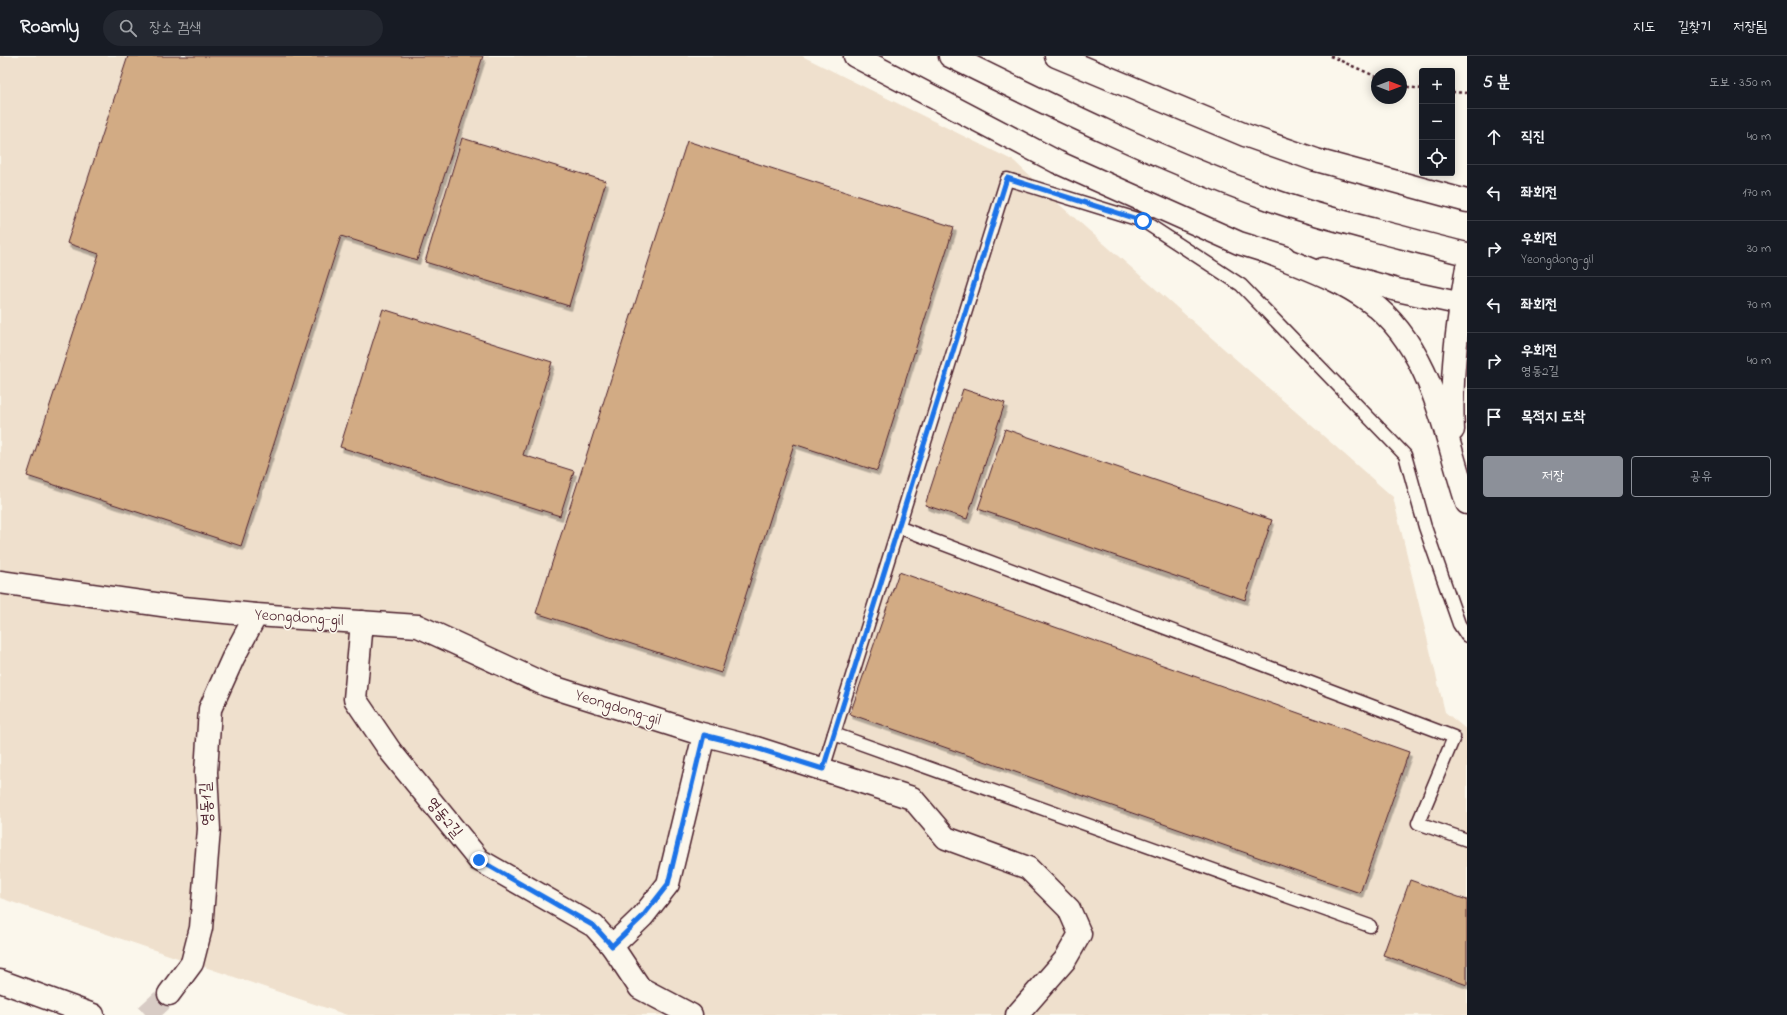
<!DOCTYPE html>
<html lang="ko">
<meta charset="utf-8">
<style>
body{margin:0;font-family:"Indie Flower","Poor Story",sans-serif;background:#242831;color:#f1f3f6}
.controls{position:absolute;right:12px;top:12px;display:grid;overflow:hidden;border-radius:4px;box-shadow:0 2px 10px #0003}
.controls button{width:36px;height:36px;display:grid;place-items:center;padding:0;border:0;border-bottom:1px solid #363941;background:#171b24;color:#f1f3f6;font:20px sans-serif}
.compass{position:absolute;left:1371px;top:12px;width:36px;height:36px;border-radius:50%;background:#171b24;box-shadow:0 2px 10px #0003;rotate:90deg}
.stop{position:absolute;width:12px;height:12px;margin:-9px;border:3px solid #1a73e8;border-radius:50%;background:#fff}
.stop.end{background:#1a73e8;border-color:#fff;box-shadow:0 1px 4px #0008}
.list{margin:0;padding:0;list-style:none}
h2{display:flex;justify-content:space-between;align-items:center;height:52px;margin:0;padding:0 16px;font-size:17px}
h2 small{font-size:13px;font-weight:400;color:#9ea1a6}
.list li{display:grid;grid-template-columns:26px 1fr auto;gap:12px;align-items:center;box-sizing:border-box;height:56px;padding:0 16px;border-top:1px solid #363941}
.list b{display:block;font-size:15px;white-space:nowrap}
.list p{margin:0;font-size:13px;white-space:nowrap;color:#9ea1a6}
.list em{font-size:13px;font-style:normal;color:#9ea1a6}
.actions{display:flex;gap:8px;padding:12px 16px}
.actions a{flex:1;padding:9px 0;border:1px solid #8c9099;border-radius:4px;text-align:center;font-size:14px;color:#8c9099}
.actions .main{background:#8c9099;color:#fff}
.icon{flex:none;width:22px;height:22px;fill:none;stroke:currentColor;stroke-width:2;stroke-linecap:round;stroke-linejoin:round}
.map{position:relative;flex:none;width:1467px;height:959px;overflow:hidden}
header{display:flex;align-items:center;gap:24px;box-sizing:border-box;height:56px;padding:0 20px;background:#171b24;border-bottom:1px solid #363941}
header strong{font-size:19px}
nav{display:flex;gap:22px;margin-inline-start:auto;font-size:14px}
.search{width:280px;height:36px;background:#242831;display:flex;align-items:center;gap:10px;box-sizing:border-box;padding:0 14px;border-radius:22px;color:#9ea1a6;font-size:15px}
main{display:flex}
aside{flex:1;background:#171b24}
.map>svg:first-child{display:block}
.built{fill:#efe0cd}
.building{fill:#d2ab84;stroke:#4a1f2b;filter:url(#shadow)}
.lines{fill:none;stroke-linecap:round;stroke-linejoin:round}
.street-tunnel{stroke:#d8ccc5;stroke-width:22;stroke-dasharray:22 11;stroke-linecap:butt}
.lane-casing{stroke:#4a1f2b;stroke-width:15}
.street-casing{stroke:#4a1f2b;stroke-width:25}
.primary-casing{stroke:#4a1f2b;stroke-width:25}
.highway-casing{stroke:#4a1f2b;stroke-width:25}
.path{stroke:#4a1f2b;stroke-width:2.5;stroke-dasharray:3 3;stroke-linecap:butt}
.lane{stroke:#fbf7ec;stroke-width:12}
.street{stroke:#fbf7ec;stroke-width:22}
.primary{stroke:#fbf7ec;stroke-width:22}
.highway{stroke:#fbf7ec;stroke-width:22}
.route{stroke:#1a73e8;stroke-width:5}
.labels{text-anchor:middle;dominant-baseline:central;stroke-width:3;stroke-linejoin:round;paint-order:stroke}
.street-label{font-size:16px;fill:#4a1f2b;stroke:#fbf7ec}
</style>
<header>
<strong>Roamly</strong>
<div class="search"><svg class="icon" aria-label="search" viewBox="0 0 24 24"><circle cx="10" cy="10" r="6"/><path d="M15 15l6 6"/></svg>장소 검색</div>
<nav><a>지도</a><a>길찾기</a><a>저장됨</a></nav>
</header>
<main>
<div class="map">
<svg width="1467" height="959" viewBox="0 0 1467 959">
<defs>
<filter id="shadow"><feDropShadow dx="2.5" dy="4.5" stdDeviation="0" flood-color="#0004"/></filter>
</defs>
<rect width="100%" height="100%" fill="#fbf7ec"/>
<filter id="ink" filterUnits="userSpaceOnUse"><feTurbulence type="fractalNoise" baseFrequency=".025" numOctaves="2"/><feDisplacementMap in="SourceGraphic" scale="8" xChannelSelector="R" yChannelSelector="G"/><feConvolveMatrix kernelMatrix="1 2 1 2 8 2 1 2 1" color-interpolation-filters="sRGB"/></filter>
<g filter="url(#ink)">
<polygon class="built" points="0,0 802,0 1014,105 1061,150 1393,441 1445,656 1467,674 1467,959 347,959 0,842"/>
<g class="building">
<polygon points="128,0 483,0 417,204 341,180 241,490 27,420 99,198 67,187"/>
<polygon points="462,82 606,125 569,250 425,206"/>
<polygon points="687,85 954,171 877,415 794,388 721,617 536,557"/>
<polygon points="383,253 552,306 523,399 574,415 560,460 340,391"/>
<polygon points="963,333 1005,347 967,463 925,449"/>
<polygon points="1005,373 1272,464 1245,544 978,453"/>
<polygon points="899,516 1409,696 1360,837 850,658"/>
<polygon points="1410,824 1467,844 1467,929 1383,899"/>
</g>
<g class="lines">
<polyline class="street-tunnel" points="146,959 169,938"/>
<defs>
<g id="lane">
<polyline points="898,471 1454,681 1418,767 1467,784"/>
<polyline points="834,678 1370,870"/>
<polyline points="823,713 1007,123 1143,165 1241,229 1405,399 1425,471 1459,568 1467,580"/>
</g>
<g id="street">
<polyline points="0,526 183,552 256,559 418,570 546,629 698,677 756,692 912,742 946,782 1028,812 1069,853 1080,878 1065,904 1017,959"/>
<polyline points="362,566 355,643 391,696 479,804 594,870 612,890 640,932 691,959"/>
<polyline points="612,890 643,860 668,828 704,679"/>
<polyline points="169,938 192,907 201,872 209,773 206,716 210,653 233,602 256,559"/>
</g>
<g id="primary">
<polyline points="855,0 1057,106 1239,187 1284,201"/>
<path d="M950 0C1055 52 1161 104 1272 144 1305 156 1340 165 1374 174 1405 182 1436 191 1467 198"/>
<polyline points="1056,0 1245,79 1316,104 1467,145"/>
<polyline points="1323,213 1397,234 1467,249"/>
</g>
<g id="highway">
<path d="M1265 195C1300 210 1338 222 1369 245 1432 291 1444 378 1467 447"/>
<path d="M1453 374C1450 319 1458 265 1467 211"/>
<polyline points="0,925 93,959"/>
</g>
</defs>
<use href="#lane" class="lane-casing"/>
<use href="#street" class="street-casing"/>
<use href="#primary" class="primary-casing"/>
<use href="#highway" class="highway-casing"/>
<g class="path">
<polyline points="1330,0 1377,21"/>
<polyline points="1401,30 1422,33"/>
<polyline points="1452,36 1467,37"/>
</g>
<use href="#lane" class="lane"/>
<use href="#street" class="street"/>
<use href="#primary" class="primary"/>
<use href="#highway" class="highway"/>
</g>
</g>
<g class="lines" filter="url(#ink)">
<polyline class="route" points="479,804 594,870 612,890 643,860 668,828 704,679 756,692 823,713 1007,122 1143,165"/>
</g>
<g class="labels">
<g class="street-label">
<text transform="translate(299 562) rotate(4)">Yeongdong-gil</text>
<text transform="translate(618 652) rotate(17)">Yeongdong-gil</text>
<text transform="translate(207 748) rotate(-93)">영동1길</text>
<text transform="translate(444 762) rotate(51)">영동2길</text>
</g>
</g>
</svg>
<div class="controls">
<button>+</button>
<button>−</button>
<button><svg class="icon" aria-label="locate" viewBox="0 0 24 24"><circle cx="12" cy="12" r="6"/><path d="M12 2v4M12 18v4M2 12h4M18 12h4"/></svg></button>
</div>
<svg class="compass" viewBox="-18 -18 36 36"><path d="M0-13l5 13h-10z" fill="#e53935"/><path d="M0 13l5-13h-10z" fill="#9ea1a6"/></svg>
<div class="stop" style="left:1143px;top:165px"></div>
<div class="stop end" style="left:479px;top:804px"></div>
</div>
<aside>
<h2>5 분<small>도보 · 350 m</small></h2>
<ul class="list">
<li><svg class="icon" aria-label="ahead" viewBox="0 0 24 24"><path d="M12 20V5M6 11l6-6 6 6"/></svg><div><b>직진</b></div><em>40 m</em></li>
<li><svg class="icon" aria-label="left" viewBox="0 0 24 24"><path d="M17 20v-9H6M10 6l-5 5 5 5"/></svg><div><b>좌회전</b></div><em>170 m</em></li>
<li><svg class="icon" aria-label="right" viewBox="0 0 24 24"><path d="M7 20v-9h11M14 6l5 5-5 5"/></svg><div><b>우회전</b><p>Yeongdong-gil</p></div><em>30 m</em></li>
<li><svg class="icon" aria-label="left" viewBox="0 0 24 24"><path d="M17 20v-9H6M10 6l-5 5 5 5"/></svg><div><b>좌회전</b></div><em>70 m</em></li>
<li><svg class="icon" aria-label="right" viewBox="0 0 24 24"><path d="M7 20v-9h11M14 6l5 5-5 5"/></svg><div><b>우회전</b><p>영동2길</p></div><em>40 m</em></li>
<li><svg class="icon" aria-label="arrive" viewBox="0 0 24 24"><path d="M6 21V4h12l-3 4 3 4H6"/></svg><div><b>목적지 도착</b></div></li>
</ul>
<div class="actions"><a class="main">저장</a><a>공유</a></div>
</aside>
</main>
